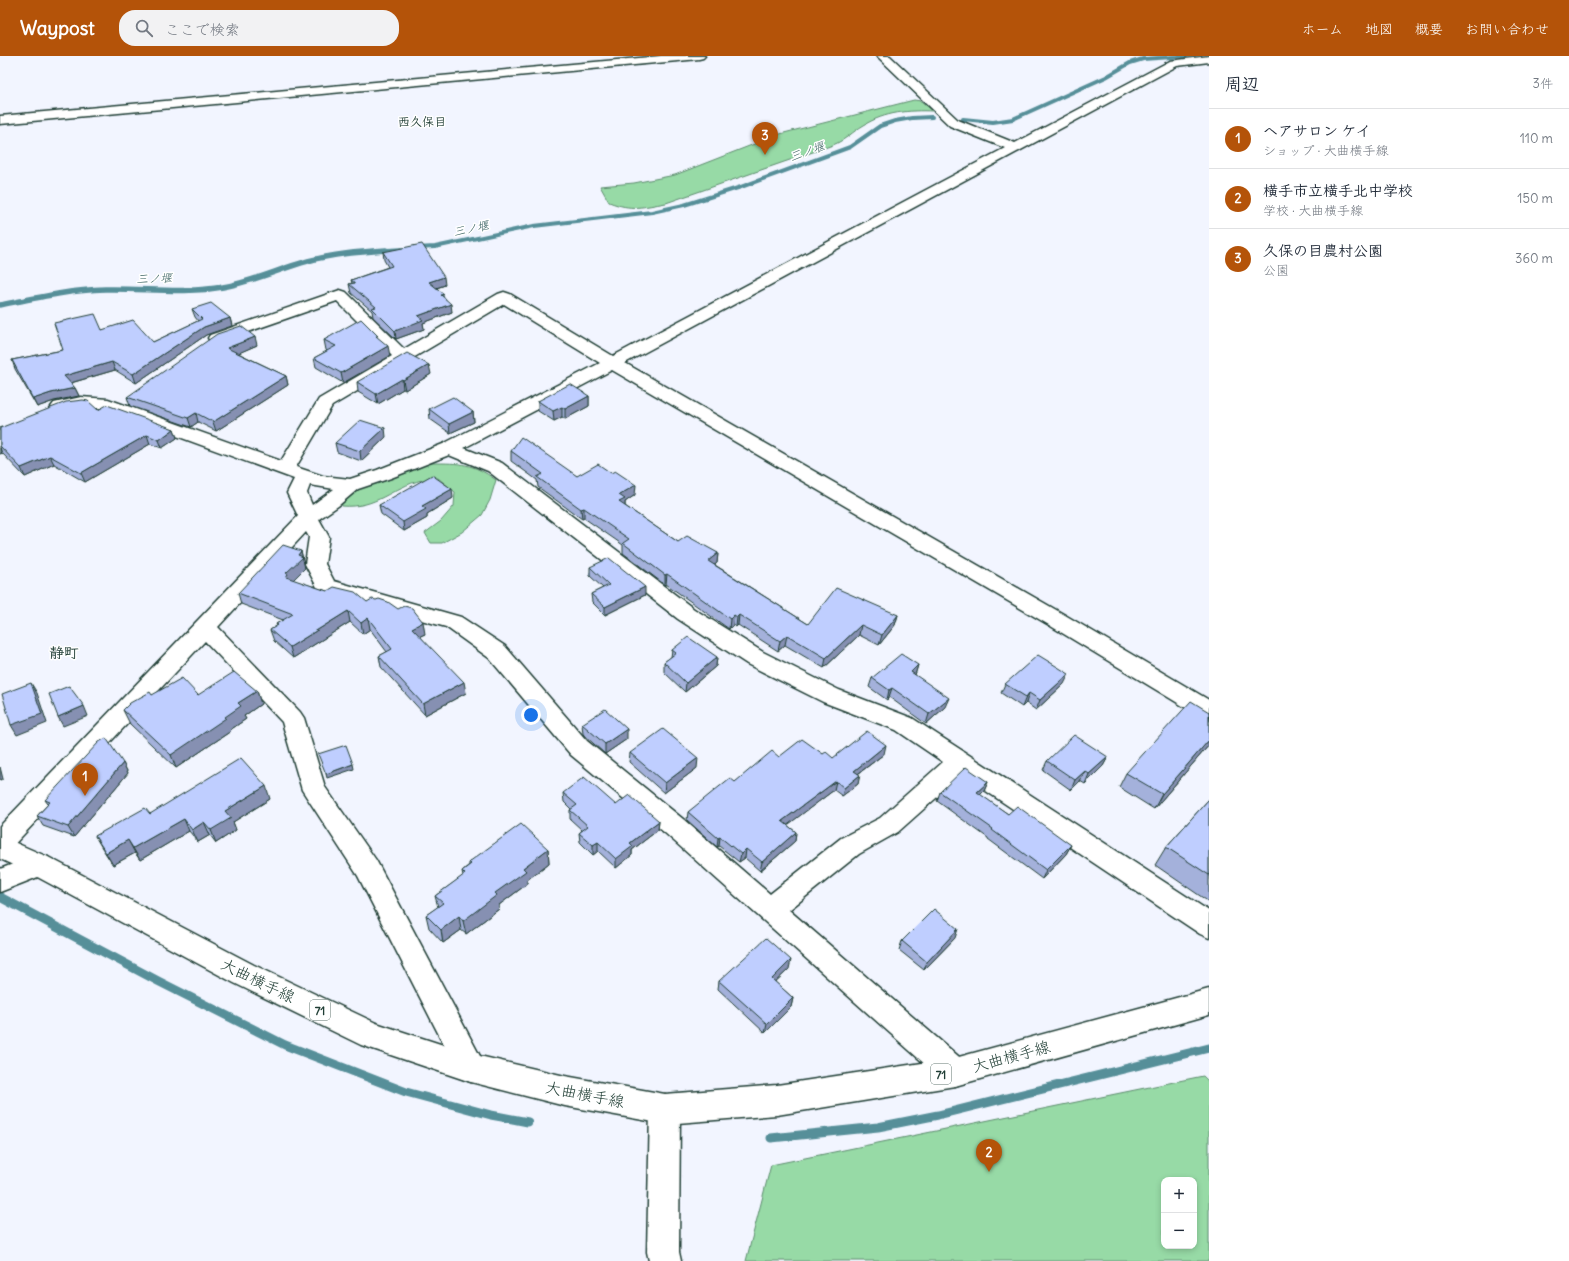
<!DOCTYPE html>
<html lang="ja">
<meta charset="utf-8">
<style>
body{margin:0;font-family:Delius,"Klee One",sans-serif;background:#f2f2f3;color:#1f2937}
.controls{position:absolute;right:12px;bottom:12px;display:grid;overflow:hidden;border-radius:8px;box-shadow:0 2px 6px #0003}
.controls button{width:36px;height:36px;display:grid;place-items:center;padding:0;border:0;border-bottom:1px solid #e0e1e3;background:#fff;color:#1f2937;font:20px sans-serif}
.you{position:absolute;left:531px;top:659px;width:14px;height:14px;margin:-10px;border:3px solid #fff;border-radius:50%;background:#1a73e8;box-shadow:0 0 0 6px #1a73e833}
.badge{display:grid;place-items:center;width:26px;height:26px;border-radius:50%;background:#b45309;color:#fff;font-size:13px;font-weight:700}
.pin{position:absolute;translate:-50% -33px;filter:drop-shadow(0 1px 2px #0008)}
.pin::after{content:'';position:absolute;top:21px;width:14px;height:12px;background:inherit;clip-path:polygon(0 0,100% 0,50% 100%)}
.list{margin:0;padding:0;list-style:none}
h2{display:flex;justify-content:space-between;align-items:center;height:52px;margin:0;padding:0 16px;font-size:17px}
h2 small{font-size:13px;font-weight:400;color:#747a83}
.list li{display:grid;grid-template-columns:26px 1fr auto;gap:12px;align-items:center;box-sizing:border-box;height:60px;padding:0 16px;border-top:1px solid #e0e1e3}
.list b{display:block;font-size:15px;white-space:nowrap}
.list p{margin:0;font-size:13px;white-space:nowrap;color:#747a83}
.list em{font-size:13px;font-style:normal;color:#747a83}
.icon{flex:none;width:22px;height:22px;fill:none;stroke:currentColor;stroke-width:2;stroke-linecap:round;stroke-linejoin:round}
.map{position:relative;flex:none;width:1209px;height:1205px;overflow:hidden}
header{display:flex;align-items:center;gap:24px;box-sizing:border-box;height:56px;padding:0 20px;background:#b45309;color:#fff}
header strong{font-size:19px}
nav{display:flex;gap:22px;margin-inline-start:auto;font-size:14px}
.search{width:280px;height:36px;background:#f2f2f3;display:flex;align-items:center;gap:10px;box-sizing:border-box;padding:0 14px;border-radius:16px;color:#747a83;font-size:15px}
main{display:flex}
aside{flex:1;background:#fff}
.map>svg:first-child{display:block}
.green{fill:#97daa6;stroke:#5b8c6d;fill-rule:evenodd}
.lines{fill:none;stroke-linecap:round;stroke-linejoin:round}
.stream-far2{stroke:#568f99;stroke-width:4}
.stream-far1{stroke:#568f99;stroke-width:5.5}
.stream{stroke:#568f99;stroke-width:9}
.street-casing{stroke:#1f3d34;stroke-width:3}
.secondary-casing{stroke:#1f3d34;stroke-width:3}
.primary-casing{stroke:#1f3d34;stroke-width:3}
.street{fill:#fff;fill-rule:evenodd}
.secondary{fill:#fff;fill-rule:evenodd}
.primary{fill:#fff;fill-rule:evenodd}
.wall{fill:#a4b1db;stroke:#1f3d34}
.shaded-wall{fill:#8690b2;stroke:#1f3d34}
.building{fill:#bfceff;stroke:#1f3d34}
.labels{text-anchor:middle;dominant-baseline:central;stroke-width:3;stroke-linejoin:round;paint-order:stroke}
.far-neighbourhood-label{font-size:12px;font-weight:bold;fill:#1f3d34;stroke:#fff}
.far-water-label{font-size:12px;font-style:italic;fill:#365f5e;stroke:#fff}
.shield{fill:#fff;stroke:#627771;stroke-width:1}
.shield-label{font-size:12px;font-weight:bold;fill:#1f3d34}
.quarter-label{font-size:15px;font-weight:bold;fill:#1f3d34;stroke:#fff}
.near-street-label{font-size:16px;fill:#1f3d34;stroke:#fff}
</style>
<header>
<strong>Waypost</strong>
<div class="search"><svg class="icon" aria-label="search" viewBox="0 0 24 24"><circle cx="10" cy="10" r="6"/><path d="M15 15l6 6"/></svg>ここで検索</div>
<nav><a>ホーム</a><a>地図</a><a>概要</a><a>お問い合わせ</a></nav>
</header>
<main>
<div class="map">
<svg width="1209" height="1205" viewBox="0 0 1209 1205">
<rect width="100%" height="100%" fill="#f2f5ff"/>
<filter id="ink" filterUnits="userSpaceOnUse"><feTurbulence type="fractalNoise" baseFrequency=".025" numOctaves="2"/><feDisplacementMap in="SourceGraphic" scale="8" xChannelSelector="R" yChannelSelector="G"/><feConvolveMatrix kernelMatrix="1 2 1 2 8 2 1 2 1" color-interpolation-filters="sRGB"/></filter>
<g filter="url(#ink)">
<g class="green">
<path d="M914 44 921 45 933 55C909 54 885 56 864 69 852 76 847 83 833 89L666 147C642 151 632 155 609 146L600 130 634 127 675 119 780 78Z"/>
<path d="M432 407C460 407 473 407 496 424L490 444 482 459 462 476 442 487H431L425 477 441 465 454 450 455 436 438 422C433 423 427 423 422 424 392 431 377 453 342 450L340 444 372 426 400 415Z"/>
<path d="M1203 1020 1209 1026V1205H746L771 1109ZM1164 1124H1194V1190H1164Z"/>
</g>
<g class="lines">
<g class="stream-far2">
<polyline points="963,63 993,66 1013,63 1106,21 1130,7 1143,3 1186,0"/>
<polyline points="416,192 435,191 534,170 652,156 684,149 741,131 850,91 880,70 895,65 912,62 932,61"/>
<polyline points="369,195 406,193"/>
</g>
<path class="stream-far1" d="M0 249C35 242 70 234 105 233 144 232 184 238 223 231 252 226 279 213 308 205 333 198 359 196 386 194"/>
<g class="stream">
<polyline points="0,841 158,925 285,989 406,1036 491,1059 528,1066"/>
<polyline points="771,1082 878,1071 938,1059 1209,992"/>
</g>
<defs>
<g id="street">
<polygon points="661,0 705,0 703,2 699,3 0,68 0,60"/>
<path d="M877 0H890L958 64 1015 87 1170 5 1209 0V6L1177 10 625 307 1065 559 1209 644V664L1201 661 1049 569 612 314 464 392 502 407 694 553 763 596 839 634 912 662 1209 855V882L1200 878 962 719 898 776 859 798 789 854 965 1006 970 1016 965 1026 955 1030 945 1026 665 777 571 699 489 602 446 571 319 535 305 508 309 481 306 476 218 571 300 656 304 662 325 731 376 804 481 1002 486 1012 481 1022 471 1026 461 1022 358 820 302 734 282 666 205 585 9 794 0 798V770L298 460 287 437 294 423 100 352H75L60 356 54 355 51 351 54 347 81 341 108 343 281 405 319 343 392 300 337 245 222 285 216 287 210 285 208 282 210 279 340 234 346 236 404 293 498 238 504 236 510 238 613 300 1005 92 950 70ZM504 248 600 307 443 388 377 414 350 423 323 420 296 411 332 350ZM449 399 488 415 678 563 747 608 823 646 896 674 943 706 880 762 841 782 770 838 683 763 587 685 505 590 461 561 334 525 325 508 329 481 319 463 338 450 358 433 391 422ZM310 429 334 433 312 449 307 437Z"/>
<polygon points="39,798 48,801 52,809 48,817 0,836 0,813"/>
</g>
<polygon id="secondary" points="665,1038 676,1042 680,1053 679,1196 681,1205 649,1205 647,1196 650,1053 654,1042"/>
<polygon id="primary" points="0,780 48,801 254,909 376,967 471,998 565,1020 665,1038 777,1029 955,1002 1209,933 1209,959 955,1030 777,1059 665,1068 565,1050 471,1026 361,989 234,927 30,817 0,803"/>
</defs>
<use href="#street" class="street-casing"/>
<use href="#secondary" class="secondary-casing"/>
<use href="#primary" class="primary-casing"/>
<use href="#street" class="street"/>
<use href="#secondary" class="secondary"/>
<use href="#primary" class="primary"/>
</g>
<g class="wall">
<polygon points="383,196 445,229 437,232 445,242 452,256 423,267 424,273 396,283 373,261 372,255 351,237 349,228 352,227 351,224 388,211 384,204"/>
<polygon points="192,253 230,262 232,270 206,279 136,327 115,314 71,327 75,332 79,340 54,345 37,351 15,313 12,304 63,294 102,274 153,286 198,265 195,261"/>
<polygon points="378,282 390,300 343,327 316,311 314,302 327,295 326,294 324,284"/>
<polygon points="257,289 238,297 286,320 288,329 216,375 198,366 191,371 130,350 127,341"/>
<polygon points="431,318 405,334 403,333 378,348 358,336 357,326"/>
<polygon points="589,340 589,350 565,363 562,361 554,365 538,355 538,345"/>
<polygon points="429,353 473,356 474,366 450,377 430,363"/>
<polygon points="98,354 174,373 177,382 162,392 150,388 85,426 54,408 25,421 2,397 0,398 0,372"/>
<polygon points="386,381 361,405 337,396 335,387"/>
<polygon points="511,395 577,420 635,439 625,446 625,450 678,486 718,497 717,507 715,509 808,568 898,559 895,569 879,589 859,579 824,612 785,589 778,595 738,569 736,571 733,569 729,573 666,528 665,529 623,497 623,489 584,462 582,463 538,431 537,424 511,405"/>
<polygon points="453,442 427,458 427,462 404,475 381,458 379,449"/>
<polygon points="301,495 305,512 293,524 327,535 367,546 425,578 420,580 466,637 425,659 381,611 379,600 387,596 370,573 363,578 350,566 293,602 274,585 270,574 277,570 276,568 283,564 241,548 238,537"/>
<polygon points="590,511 645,539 605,559 592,546 591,538 603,532 590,520"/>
<polygon points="672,594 717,601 716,610 685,636 664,616 664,606 671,601"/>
<polygon points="918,609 915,619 945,651 926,668 889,641 887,644 869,631 872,622"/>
<polygon points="1005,628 1064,628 1036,654 1026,647 1022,651 1001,637"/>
<polygon points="257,635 261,648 244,660 246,663 230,674 231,675 176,712 130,668 123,654 152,639 198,639"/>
<polygon points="1209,656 1209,689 1154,753 1119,731 1126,717"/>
<polygon points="582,668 627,683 605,698 583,678"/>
<polygon points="630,697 697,712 664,737 629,706"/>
<polygon points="823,698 833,702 884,698 858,718 858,728 842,740 834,734 787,769 796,776 795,785 760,815 745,802 739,806 719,790 717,791 687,764 688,756 735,726 779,701"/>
<polygon points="1108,701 1103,710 1085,728 1080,725 1071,734 1043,714 1047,705"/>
<polygon points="123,707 128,717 74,781 43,770 37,760 48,748 45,744"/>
<polygon points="988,726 984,735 980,739 1008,758 1071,789 1066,798 1042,823 988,783 988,782 937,745 940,736"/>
<polygon points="563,737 616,749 659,765 658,774 632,794 632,799 616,812 598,795 593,799 580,786 579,777 582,774 570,763 570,754 571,753 564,746"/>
<polygon points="270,743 233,766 236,774 216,787 210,779 198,786 189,775 140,804 135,797 113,809 102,792 95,780 150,758"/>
<polygon points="1209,743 1209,846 1155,809 1166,791"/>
<polygon points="548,793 549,807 527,824 527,828 499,849 499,853 466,878 461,874 443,887 429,872 426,859 438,851 435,840 463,820 462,815 469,809 469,806"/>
<polygon points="955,882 924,914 899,894 902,885"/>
<polygon points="789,913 775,926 793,942 791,951 765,977 718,933 719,925"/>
</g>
<g class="shaded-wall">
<polygon points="444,221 445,229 430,234 429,226"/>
<polygon points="451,248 452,256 423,267 424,273 396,283 395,275 418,260"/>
<polygon points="230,262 232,270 206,279 136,327 133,318 204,271"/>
<polygon points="255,281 257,289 230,301 227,292"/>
<polygon points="388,290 390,300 343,327 341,317"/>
<polygon points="112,306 115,314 67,328 64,320"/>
<polygon points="429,309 431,318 405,334 403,324"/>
<polygon points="286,320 288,329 216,375 213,366"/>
<polygon points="402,323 403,333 378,348 376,338"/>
<polygon points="75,332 79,340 54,345 37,351 33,343 51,337"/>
<polygon points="589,340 589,350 565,363 565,353"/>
<polygon points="562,351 562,361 554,365 553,355"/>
<polygon points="473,356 474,366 450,377 449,368"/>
<polygon points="196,357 198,366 191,371 188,362"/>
<polygon points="385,372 386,381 361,405 360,395"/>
<polygon points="174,373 177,382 162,392 159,384"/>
<polygon points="147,379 150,388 85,426 81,417"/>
<polygon points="0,392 2,397 0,398"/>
<polygon points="50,400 54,408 25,421 21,412"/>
<polygon points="636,429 635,439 625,446 625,453 619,457 619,439"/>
<polygon points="452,433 453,442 427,458 427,462 404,475 403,466 422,450"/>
<polygon points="584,452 584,462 582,463 581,453"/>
<polygon points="301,495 305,512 290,527 286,521 286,517"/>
<polygon points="718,497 717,507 707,515 708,505"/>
<polygon points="667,518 666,528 665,529 665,519"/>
<polygon points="645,531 645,539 605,559 605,551"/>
<polygon points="348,555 350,566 293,602 290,591"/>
<polygon points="734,559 733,569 729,573 730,563"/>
<polygon points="739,559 738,569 736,571 737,561"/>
<polygon points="898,559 895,569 879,589 882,579"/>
<polygon points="368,562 370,573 363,578 361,567"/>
<polygon points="423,566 425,578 414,583 412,572"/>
<polygon points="861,569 859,579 824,612 826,602"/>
<polygon points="787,579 785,589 778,595 780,585"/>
<polygon points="717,601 716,610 685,636 686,627"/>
<polygon points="918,609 915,619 911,616"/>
<polygon points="1069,618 1064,628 1036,654 1040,644"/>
<polygon points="464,626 466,637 425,659 423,648"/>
<polygon points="31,627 37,637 47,667 17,679 11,669"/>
<polygon points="892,632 889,641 887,644 889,634"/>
<polygon points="257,635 261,648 244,660 246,663 230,674 231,675 176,712 171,699 238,647"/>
<polygon points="1029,637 1026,647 1022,651 1026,641"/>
<polygon points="949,642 945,651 926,668 929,658"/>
<polygon points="84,650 88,660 63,670 58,661"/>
<polygon points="627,673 627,683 605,698 605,688"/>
<polygon points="1209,684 1209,689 1154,753 1162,738"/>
<polygon points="886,689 884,698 851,723 854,715"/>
<polygon points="1108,701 1103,710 1085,728 1089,718"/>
<polygon points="698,702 697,712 664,737 665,727"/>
<polygon points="123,707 128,717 74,781 68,771"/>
<polygon points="353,708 354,713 327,722 326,718"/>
<polygon points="0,711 3,723 0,724"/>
<polygon points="1085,715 1080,725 1071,734 1075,724"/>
<polygon points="860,719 858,728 842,740 844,732"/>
<polygon points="836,725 834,734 781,774 782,765"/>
<polygon points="988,726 984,735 973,746 977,736"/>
<polygon points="266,730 270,743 233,766 236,774 216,787 211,774 225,755"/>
<polygon points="184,763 189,775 140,804 133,792"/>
<polygon points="659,765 658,774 632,794 632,799 616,812 616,803 630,787"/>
<polygon points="204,766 210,779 198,786 192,774"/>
<polygon points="796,776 795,785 760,815 762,806"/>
<polygon points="720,781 719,790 717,791 718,782"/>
<polygon points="128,784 135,797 113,809 106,797"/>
<polygon points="598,786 598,795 593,799 593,789"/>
<polygon points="1071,789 1066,798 1042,823 1046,814"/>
<polygon points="548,793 549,807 527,824 527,828 499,849 499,853 466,878 463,865 523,812"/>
<polygon points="746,793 745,802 739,806 741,798"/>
<polygon points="459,860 461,874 443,887 441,874"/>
<polygon points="958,873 955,882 924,914 927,906"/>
<polygon points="791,904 789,913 770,931 772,923"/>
<polygon points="793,942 791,951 765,977 767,968"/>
</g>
<g class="building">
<polygon points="422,188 444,221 429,226 444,238 441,239 451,248 418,260 423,264 395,275 372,252 376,251 349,228 355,227 351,224 392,210 383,196"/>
<polygon points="211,247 230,262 204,271 133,318 112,306 64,320 75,332 51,337 33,343 12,304 63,294 54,267 95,258 102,274 133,264 153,286 202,263 192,253"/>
<polygon points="361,263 378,280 376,280 388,290 341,317 314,302 336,290 324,284"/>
<polygon points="241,270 255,281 227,292 286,320 213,366 196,357 188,362 127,341 217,278"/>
<polygon points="407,297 429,309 403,324 402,323 376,338 357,326"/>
<polygon points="570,328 589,340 565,353 562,351 553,355 538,345"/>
<polygon points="453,341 473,356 449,368 429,353"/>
<polygon points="83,344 88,345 98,354 107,349 174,373 159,384 147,379 81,417 50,400 21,412 0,390 0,372 66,346"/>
<polygon points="360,364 385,372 360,395 335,387"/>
<polygon points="521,381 577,420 598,408 611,417 615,415 636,429 619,439 625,443 619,446 678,486 687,480 718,497 708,505 808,568 836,532 898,559 882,579 861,569 826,602 787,579 780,585 739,559 737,561 734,559 730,563 667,518 665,519 623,487 629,483 584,452 581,453 537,421 543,418 511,395"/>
<polygon points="432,419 452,433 422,450 426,453 403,466 379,449"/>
<polygon points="283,489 301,495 298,499 303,501 286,517 288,518 286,521 327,535 334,531 355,536 367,546 372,543 376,544 379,543 388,546 398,553 404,550 412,552 423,566 412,572 464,626 423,648 379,600 392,593 368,562 361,567 348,555 290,591 270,574 278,569 276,568 293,558 238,537"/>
<polygon points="609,502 645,531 605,551 591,538 609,529 590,511"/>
<polygon points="688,581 717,601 686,627 664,606 676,597 672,594"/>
<polygon points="901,598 918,609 911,616 949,642 929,658 892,632 889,634 872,622"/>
<polygon points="1038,599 1069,618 1040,644 1029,637 1026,641 1005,628"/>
<polygon points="234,616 257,635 238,647 241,650 225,661 226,662 171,699 123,654 130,647 150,636 152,639 182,622 198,639"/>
<polygon points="31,627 42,658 11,669 2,638"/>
<polygon points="69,630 84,650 58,661 49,638"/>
<polygon points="1191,645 1209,656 1209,684 1162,738 1126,717"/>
<polygon points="605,653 627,673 605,688 582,668"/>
<polygon points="663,673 698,702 665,727 630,697"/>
<polygon points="867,675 886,689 854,715 860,719 844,732 836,725 782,765 796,776 762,806 746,793 741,798 720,781 718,782 688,756 730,722 735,726 772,695 779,701 802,683 823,698 826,696 833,702"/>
<polygon points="1074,679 1108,701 1089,718 1085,715 1075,724 1047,705"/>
<polygon points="106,682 123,707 68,771 37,760 50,746 45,744 99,686"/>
<polygon points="346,689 353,708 326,718 318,698"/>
<polygon points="241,702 266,730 225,755 231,762 211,774 204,766 192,774 184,763 133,792 128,784 106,797 95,780 145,752 150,758"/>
<polygon points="966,711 988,726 977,736 1008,758 1017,750 1071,789 1046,814 992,774 993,773 940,736"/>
<polygon points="584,721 616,749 629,739 659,765 630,787 633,790 616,803 598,786 593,789 579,777 588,770 570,754 577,749 563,737"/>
<polygon points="1209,743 1209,819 1166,791"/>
<polygon points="521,768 548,793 523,812 526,815 495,837 497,839 463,865 459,860 441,874 426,859 443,847 435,840 465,818 462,815 471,808 469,806"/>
<polygon points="934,853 958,873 927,906 902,885"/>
<polygon points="766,882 791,904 772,923 793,942 767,968 719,925"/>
</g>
</g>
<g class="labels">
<g class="far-neighbourhood-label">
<text x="422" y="65">西久保目</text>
</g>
<g class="far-water-label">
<text transform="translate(807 95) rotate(-20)">三ノ堰</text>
<text transform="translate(471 172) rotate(-12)">三ノ堰</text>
<text transform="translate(154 222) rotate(-2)">三ノ堰</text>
</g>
<g class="shield">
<rect x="310" y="944" width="20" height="20" rx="3"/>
<rect x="931" y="1008" width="20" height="20" rx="3"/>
</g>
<g class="shield-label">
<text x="320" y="954">71</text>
<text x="941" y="1018">71</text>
</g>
<g class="quarter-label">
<text x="64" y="596">静町</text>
</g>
<g class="near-street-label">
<text transform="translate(258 924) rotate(26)">大曲横手線</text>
<text transform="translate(1011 1000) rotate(-15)">大曲横手線</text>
<text transform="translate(585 1038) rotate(11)">大曲横手線</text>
</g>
</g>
</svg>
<div class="controls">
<button>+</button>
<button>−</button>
</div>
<div class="you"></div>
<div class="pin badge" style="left:85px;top:740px">1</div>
<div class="pin badge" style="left:989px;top:1116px">2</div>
<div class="pin badge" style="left:765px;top:99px">3</div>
</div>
<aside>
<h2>周辺<small>3件</small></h2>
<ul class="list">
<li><span class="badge">1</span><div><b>ヘアサロン ケイ</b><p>ショップ · 大曲横手線</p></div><em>110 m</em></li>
<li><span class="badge">2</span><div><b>横手市立横手北中学校</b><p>学校 · 大曲横手線</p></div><em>150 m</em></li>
<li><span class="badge">3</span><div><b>久保の目農村公園</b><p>公園</p></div><em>360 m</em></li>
</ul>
</aside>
</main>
